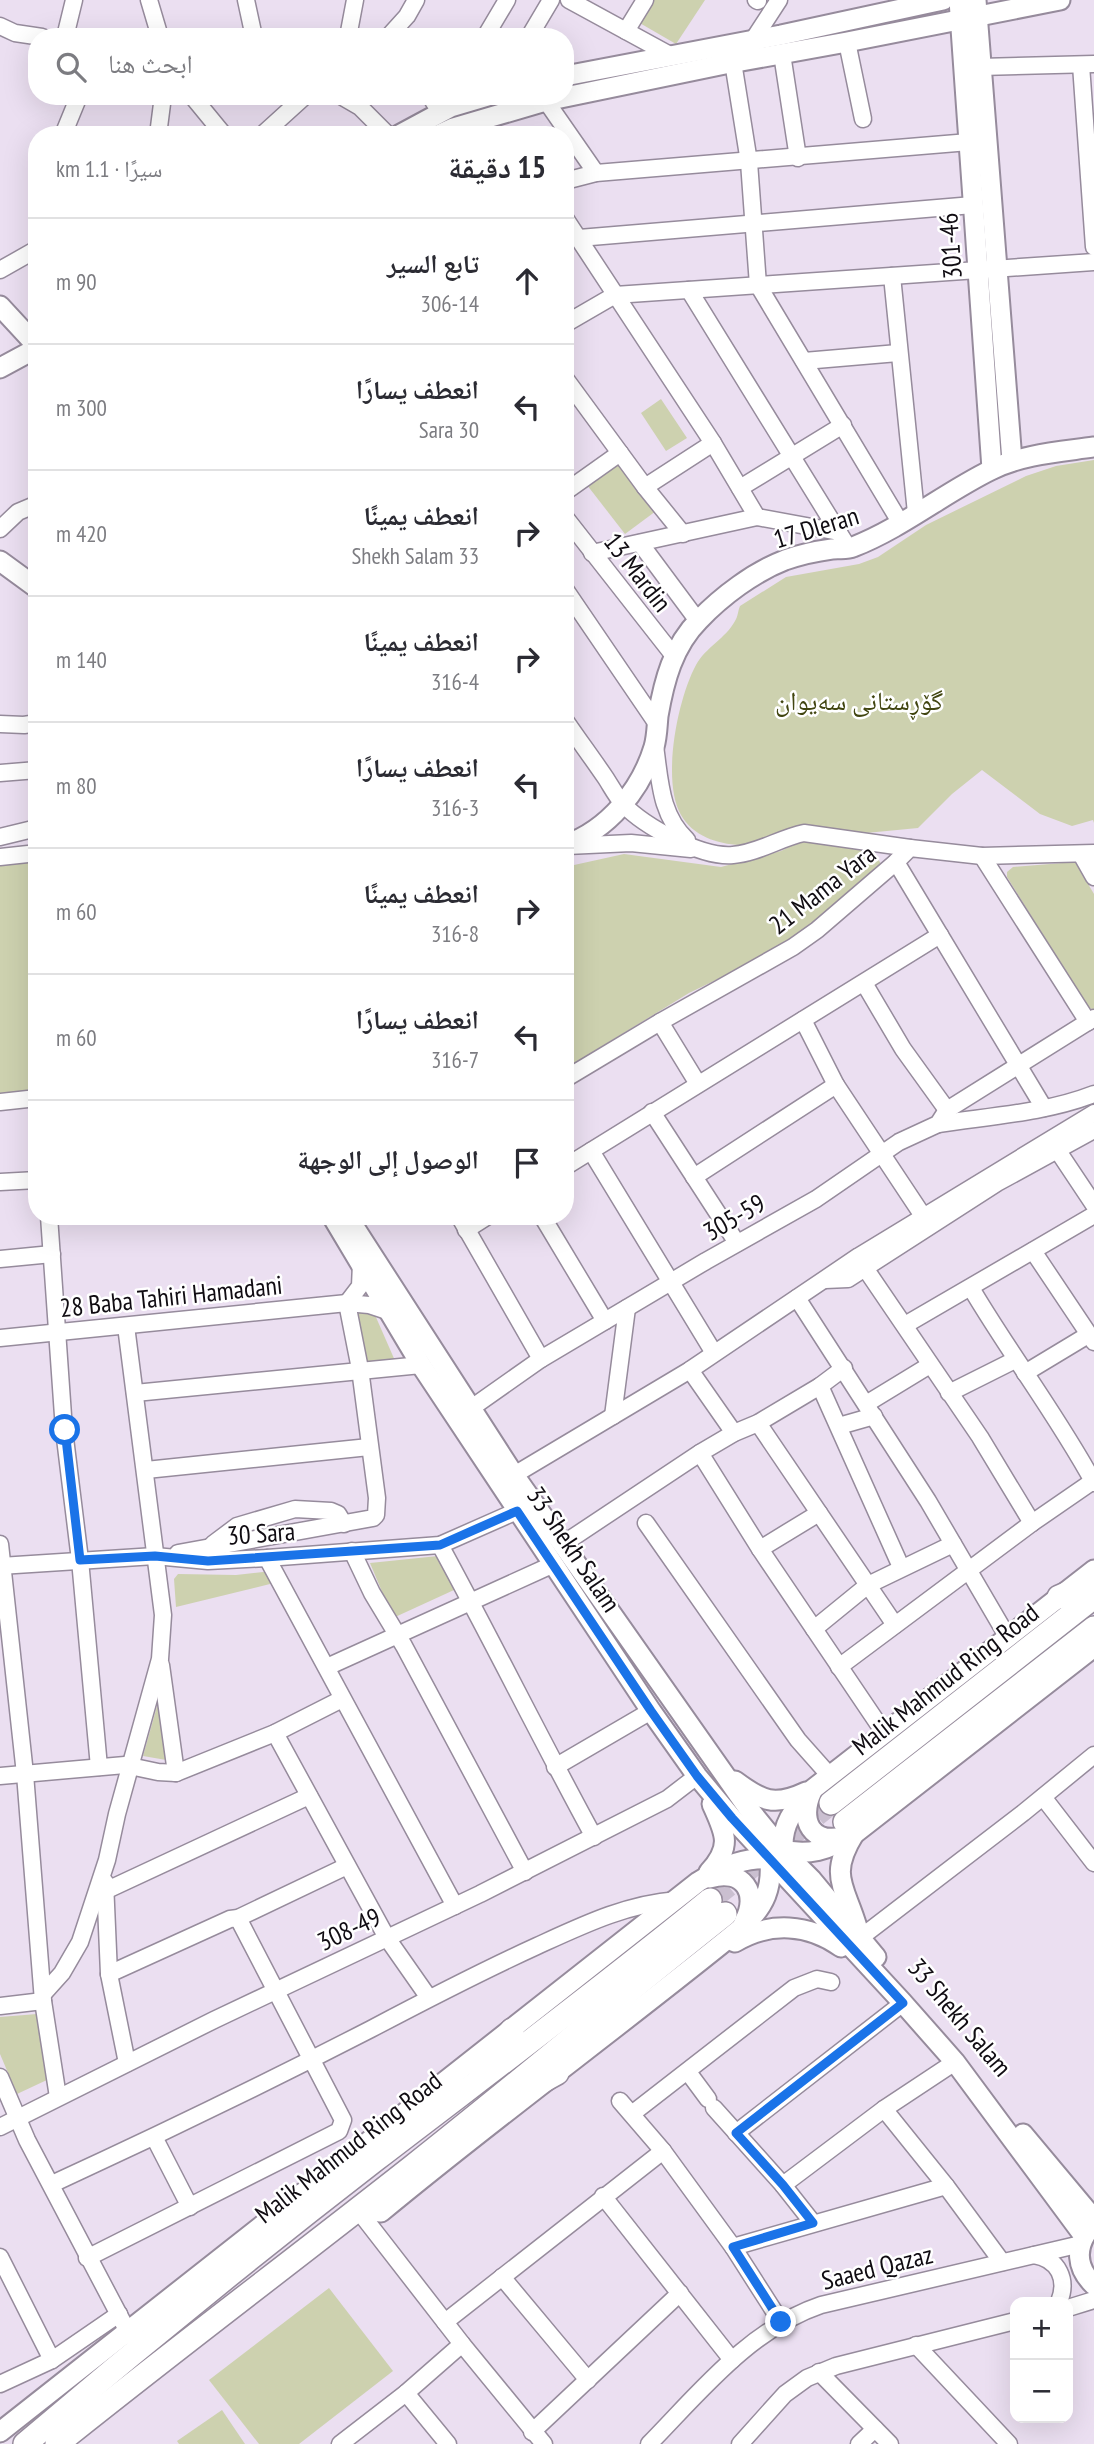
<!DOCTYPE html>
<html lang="ar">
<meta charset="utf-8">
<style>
body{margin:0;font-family:"PT Sans Narrow","Noto Naskh Arabic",sans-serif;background:#f7f7f7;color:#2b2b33;direction:rtl}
.controls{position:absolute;right:21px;bottom:21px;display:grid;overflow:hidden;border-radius:14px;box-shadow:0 7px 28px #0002}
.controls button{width:63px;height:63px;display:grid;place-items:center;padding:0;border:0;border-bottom:2px solid #e1e1e2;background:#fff;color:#2b2b33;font:35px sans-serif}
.stop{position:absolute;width:21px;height:21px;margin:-16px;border:5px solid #1a73e8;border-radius:50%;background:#fff}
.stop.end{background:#1a73e8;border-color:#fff;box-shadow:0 2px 7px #0008}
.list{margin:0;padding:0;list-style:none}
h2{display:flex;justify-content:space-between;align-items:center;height:91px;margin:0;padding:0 28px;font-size:30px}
h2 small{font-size:23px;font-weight:400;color:#7c7c81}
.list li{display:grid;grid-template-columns:46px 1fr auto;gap:21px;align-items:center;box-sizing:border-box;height:126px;padding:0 28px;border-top:2px solid #e1e1e2}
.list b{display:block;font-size:26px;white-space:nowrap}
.list p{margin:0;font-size:23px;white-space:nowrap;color:#7c7c81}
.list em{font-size:23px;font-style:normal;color:#7c7c81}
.icon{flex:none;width:38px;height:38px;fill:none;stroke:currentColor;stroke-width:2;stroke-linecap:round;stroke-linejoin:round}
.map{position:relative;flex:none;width:1094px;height:2444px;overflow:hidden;direction:ltr}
.search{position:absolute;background:#fff;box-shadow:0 7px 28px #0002;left:28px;top:28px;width:546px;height:77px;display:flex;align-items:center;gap:18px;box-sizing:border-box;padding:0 24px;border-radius:28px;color:#7c7c81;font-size:26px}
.panel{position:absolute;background:#fff;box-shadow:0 7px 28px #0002;left:28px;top:126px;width:546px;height:1099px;border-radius:28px;direction:rtl}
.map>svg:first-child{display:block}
.green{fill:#cdd1af}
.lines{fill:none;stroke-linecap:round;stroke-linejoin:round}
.highway-tunnel{stroke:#cabfd0;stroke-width:23;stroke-dasharray:23 11;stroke-linecap:butt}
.minor-casing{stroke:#968b9c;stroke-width:19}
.major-casing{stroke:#968b9c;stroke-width:23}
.highway-casing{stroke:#968b9c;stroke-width:26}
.minor{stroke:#fff;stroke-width:16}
.major{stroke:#fff;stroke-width:19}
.highway{stroke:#fff;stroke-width:23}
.route{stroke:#1a73e8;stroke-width:9}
.labels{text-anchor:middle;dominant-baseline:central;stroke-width:5;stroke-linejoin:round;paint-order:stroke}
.street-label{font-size:26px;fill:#100c12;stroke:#fff}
.park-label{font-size:26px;fill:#414510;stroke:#fff}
</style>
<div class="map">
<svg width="1094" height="2444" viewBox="0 0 1094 2444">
<rect width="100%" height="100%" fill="#ebdff1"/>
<g class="green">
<polygon points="652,0 705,0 676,44 638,22"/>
<polygon points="661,399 687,438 666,451 641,413"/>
<path d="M1094 460V823L1093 820 1072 826 1040 814 982 770 952 794 918 828 740 845C717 844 693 836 681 815 661 780 678 698 696 665 705 648 726 638 735 621 738 617 738 610 740 606L786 577 859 564 878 557 926 525 1026 476 1056 466Z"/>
<polygon points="620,461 656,511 625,534 587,485"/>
<polygon points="805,839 871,848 883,867 803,938 689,993 565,1069 565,867 624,854 721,867 781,851"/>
<polygon points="37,858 37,1085 30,1093 0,1094 0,863"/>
<polygon points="1075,862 1094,894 1094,1010 1088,1007 1007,877 1007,872 1013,867"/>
<polygon points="352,1311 375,1315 396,1363 362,1367"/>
<polygon points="438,1556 454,1590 393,1618 370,1563"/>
<polygon points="272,1571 278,1582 176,1607 174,1579 178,1574 236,1575"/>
<polygon points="161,1692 172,1761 143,1756"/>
<polygon points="37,2014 49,2079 17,2094 0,2054 0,2017"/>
<polygon points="329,2288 393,2371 299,2444 259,2444 209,2380"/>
<polygon points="222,2410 245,2444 179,2444 177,2441"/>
</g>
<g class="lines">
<polyline class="highway-tunnel" points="710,1900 831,1803"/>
<defs>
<g id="minor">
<polyline points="149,0 160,37"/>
<polyline points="246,0 254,37"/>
<polyline points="569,0 670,55"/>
<polyline points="756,0 758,1"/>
<polyline points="0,26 15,33 42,37"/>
<polyline points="626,31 645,0"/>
<polyline points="65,37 74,0"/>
<polyline points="348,37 355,0"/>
<polyline points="388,37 407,16 416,0"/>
<polyline points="485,37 507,0"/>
<polyline points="529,37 551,0"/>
<polyline points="753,40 779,0"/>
<polyline points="847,42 863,119"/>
<polyline points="782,54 798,158"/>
<polyline points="733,62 749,162 758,285 900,522"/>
<polyline points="1081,65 1094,247"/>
<polyline points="980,67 1094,64"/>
<polyline points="192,96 224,135"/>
<polyline points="341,96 360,107 388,135"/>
<polyline points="430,96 440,112 449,96"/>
<polyline points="546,101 596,173"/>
<polyline points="63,135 79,96"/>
<polyline points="158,135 163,96"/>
<polyline points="262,135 305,96"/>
<polyline points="565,181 596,173 969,142"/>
<polyline points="565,218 713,443 757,517"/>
<polyline points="579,238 973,205"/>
<polyline points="0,270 37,249"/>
<polyline points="892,276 916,513"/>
<polyline points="689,290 849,549"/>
<polyline points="565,324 615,295 1094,262"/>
<polyline points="804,361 898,353"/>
<polyline points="565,378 645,487 683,534"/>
<polyline points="645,487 713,443"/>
<polyline points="740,488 843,425"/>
<polyline points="565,492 620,453"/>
<polyline points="565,517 674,656"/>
<polyline points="0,529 18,512 37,504"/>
<polyline points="640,543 698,621"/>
<polyline points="592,553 757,517 839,532"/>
<polyline points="565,589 657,724"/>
<path d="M565 720C578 739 592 758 605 777 611 786 616 796 623 804 644 826 701 858 733 855 758 853 780 838 804 833L910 848"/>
<polyline points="0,724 24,725 37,723"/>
<path d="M655 746C660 780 660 815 687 840"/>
<polyline points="0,773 37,770"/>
<polyline points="0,837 37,828"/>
<polyline points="567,846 631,843 691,849"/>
<polyline points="1081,854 1094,877"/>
<polyline points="982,856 1088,1022"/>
<polyline points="0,857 37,853"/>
<polyline points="896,862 1044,1108"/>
<polyline points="864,983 903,1049 947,1110"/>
<polyline points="803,1020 836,1085 923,1216"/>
<polyline points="660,1022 698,1084"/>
<polyline points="565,1079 660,1022 793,947 817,930 896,862 910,848 982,856 1094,853"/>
<polyline points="0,1102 37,1098"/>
<polyline points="652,1112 737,1243"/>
<path d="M938 1124C990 1116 1045 1113 1094 1094"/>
<polyline points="591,1151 714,1353"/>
<polyline points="1058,1151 1094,1205"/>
<polyline points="565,1167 940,935"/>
<polyline points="694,1177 836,1085"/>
<polyline points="0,1182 37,1180"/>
<polyline points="49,1216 64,1430 80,1560 99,1767"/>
<polyline points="459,1216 541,1359"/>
<polyline points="542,1216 605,1321"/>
<polyline points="466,1230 488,1216"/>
<polyline points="1033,1251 1094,1342"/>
<polyline points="0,1259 52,1254"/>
<polyline points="865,1268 980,1437 1032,1523"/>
<polyline points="825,1280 848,1279 997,1183 1094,1130"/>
<path d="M971 1288C1010 1354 1057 1415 1094 1483"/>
<polyline points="797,1298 928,1501 1007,1636"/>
<polyline points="347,1303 360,1286 361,1264"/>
<polyline points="905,1325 1094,1215"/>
<polyline points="0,1338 347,1303 369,1305 390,1312"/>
<polyline points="690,1370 734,1433"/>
<polyline points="1025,1373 1088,1335"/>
<polyline points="820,1386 901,1567"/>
<polyline points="135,1393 421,1365"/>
<polyline points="949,1393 1015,1360"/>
<polyline points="866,1404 930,1365"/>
<polyline points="470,1409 541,1359 706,1261 816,1199 899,1142 938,1124 947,1110 1094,1018"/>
<polyline points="613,1416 627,1308"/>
<polyline points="758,1423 895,1625"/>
<polyline points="839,1426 874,1416"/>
<polyline points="700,1453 760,1549 885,1734"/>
<polyline points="146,1470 369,1447"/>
<polyline points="514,1475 690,1370 859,1256 1094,1113"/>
<polyline points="646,1523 798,1740 830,1776"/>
<polyline points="0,1544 25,1774 43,2001 58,2097"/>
<polyline points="213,1544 237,1526 295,1509 331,1511 338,1514 344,1524"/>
<polyline points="563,1544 700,1453 734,1433 758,1423 820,1386 844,1368"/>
<path d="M440 1545C493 1642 541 1740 594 1837"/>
<polyline points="760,1549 819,1513"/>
<polyline points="352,1551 372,1593 404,1646 525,1872"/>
<polyline points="178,1553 373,1518 376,1515 377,1498 360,1369 347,1303"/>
<polyline points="267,1558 455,1906"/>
<polyline points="0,1566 155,1556 208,1561 267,1558 440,1545 517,1511"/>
<polyline points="814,1629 868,1585 953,1544"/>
<polyline points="161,1665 176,1773"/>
<polyline points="327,1667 554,1564"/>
<polyline points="839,1667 1032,1523 1093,1481"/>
<polyline points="275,1733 387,1938 429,1998"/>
<polyline points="555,1767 651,1711"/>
<polyline points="0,1776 125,1765 158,1772 176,1773 275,1733 342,1699"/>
<polyline points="1043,1797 1094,1863"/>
<polyline points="105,1882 109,1974 127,2063"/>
<polyline points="105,1891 309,1796"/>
<polyline points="860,1938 1023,1813 1094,1755"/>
<polyline points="109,1974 230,1919 238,1918 347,1866"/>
<polyline points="44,1993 62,1973 80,1942 107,1860 117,1814 160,1659 163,1615 126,1326"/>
<polyline points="0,2006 43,2001"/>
<polyline points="688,2072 708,2099"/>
<polyline points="0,2077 27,2140 127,2330 134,2339"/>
<polyline points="620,2101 663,2151 733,2247 781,2322"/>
<polyline points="714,2108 783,2185 813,2223"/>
<polyline points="884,2109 946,2186 1002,2262"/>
<polyline points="633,2113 794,1988 817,1979 831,1982"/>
<polyline points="0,2127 214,2020 480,1894 667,1799 697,1776"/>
<polyline points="736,2133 903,2003"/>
<polyline points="154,2137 190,2207"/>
<path d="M52 2184C159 2135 266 2083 371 2029 426 2000 480 1972 537 1946 583 1925 626 1904 677 1900"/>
<polyline points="783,2185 884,2109 955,2062"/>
<polyline points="603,2196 732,2360"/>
<polyline points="358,2210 462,2344 544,2444"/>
<polyline points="733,2247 946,2186"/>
<path d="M1034 2255C1059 2259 1068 2280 1059 2302"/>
<polyline points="0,2257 52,2360"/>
<polyline points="87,2258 339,2131 343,2120 238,1918"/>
<polyline points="502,2277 588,2380"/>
<polyline points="1068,2308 1094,2300"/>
<polyline points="445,2322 663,2151"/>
<polyline points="916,2345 1009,2444"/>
<polyline points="819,2372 890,2444"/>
<polyline points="0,2384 52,2360 119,2314"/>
<polyline points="406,2393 448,2444"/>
<polyline points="532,2432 680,2293"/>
<polyline points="340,2444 406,2393 462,2344"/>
<path d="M649 2444C700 2392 750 2329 821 2305L1081 2244"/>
<polyline points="740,2444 785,2394 807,2378 836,2366 1015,2321"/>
<polyline points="859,2444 875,2429"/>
</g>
<g id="major">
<polyline points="959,0 992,469"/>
<polyline points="976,0 1012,461"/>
<polyline points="565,76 781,35 943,0"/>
<polyline points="399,135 451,107 488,96"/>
<polyline points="438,135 453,128 546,101 725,64 847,42 1060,0"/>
<polyline points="0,306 37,346"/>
<polyline points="0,368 37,348"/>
<polyline points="0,561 37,588"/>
<path d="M565 845C608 830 641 790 654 747 657 737 657 726 658 716 664 681 673 646 699 620 722 596 754 572 785 560 799 555 817 551 832 549 839 548 846 550 853 547 902 528 944 493 991 470 1023 454 1059 452 1094 447"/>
<polyline points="332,1216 421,1365 651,1711 697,1776 732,1818 903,2003 955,2062 1084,2236"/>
<polyline points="347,1216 514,1475 748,1808 783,1851 812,1880 876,1957"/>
<path d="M735 1781C762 1801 774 1807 806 1792"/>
<path d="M812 1791C798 1821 812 1846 846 1836"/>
<path d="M854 1834C828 1876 845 1886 857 1927"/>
<path d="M779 1849C808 1857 829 1850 854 1834L1094 1647"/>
<path d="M784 1855C779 1826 794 1808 813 1789L1094 1570"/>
<path d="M709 1872C733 1846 725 1833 712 1804"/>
<path d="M710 1878C743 1868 760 1893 744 1922"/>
<path d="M735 1942C770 1921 809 1924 841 1947"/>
<polyline points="1023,2134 1094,2219"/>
<path d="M358 2210 381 2212C498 2115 622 2025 740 1929 765 1907 774 1887 769 1854"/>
<path d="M1090 2228C1075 2247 1076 2268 1094 2285"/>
<path d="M0 2432 698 1882C724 1866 747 1855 778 1860"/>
</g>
<g id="highway">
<polyline points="1059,1597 1094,1582"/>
<polyline points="831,1803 1094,1597"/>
<polyline points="845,1822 1094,1628"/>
<polyline points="480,2068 512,2030"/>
<polyline points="517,2095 557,2073"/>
<polyline points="303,2195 338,2178"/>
<path d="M25 2444C139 2347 256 2252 375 2160 487 2074 600 1990 710 1900"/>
<path d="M57 2444C174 2350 294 2260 412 2167 517 2084 620 1997 725 1914"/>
</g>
</defs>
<use href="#minor" class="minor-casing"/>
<use href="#major" class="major-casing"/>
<use href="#highway" class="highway-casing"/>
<use href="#minor" class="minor"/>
<use href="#major" class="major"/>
<use href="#highway" class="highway"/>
</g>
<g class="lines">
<polyline class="route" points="65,1430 80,1560 155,1556 208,1561 440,1545 517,1511 651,1711 697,1776 732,1818 903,2003 736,2133 783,2185 813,2223 733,2247 781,2322"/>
</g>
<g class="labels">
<g class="street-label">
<text transform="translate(950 246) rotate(-94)">301-46</text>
<text transform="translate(816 527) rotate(-17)">17 Dleran</text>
<text transform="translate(638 572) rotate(52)">13 Mardin</text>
<text transform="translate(822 889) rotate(-38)">21 Mama Yara</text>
<text transform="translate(734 1217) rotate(-30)">305-59</text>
<text transform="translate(171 1296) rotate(-6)">28 Baba Tahiri Hamadani</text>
<text transform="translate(261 1533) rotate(-4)">30 Sara</text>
<text transform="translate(574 1549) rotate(56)">33 Shekh Salam</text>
<text transform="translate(945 1679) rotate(-38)">Malik Mahmud Ring Road</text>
<text transform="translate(349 1929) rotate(-25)">308-49</text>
<text transform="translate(960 2017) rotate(50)">33 Shekh Salam</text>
<text transform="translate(348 2147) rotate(-38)">Malik Mahmud Ring Road</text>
<text transform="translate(877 2267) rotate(-14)">Saaed Qazaz</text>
</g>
<g class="park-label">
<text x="859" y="700">گۆڕستانی سەیوان</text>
</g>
</g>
</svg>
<div class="controls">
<button>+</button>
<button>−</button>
</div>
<div class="stop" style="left:65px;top:1430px"></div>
<div class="stop end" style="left:781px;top:2322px"></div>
<div class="search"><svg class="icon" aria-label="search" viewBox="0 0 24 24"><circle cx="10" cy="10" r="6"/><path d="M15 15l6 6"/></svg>ابحث هنا</div>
<section class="panel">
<h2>15 دقيقة<small>سيرًا · 1.1 km</small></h2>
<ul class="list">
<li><svg class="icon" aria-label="ahead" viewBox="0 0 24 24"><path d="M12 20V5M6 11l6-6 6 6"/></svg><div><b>تابع السير</b><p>306-14</p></div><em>90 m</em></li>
<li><svg class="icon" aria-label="left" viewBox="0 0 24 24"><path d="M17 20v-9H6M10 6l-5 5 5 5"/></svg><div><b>انعطف يسارًا</b><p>30 Sara</p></div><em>300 m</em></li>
<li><svg class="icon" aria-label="right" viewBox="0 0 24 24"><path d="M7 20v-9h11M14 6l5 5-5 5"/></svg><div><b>انعطف يمينًا</b><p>33 Shekh Salam</p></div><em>420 m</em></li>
<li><svg class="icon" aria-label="right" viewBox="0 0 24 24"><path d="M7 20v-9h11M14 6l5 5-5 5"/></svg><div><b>انعطف يمينًا</b><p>316-4</p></div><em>140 m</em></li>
<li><svg class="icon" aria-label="left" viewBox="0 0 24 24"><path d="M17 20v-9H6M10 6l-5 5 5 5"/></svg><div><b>انعطف يسارًا</b><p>316-3</p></div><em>80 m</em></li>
<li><svg class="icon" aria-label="right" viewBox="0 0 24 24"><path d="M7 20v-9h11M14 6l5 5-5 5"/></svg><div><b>انعطف يمينًا</b><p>316-8</p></div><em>60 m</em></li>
<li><svg class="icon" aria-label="left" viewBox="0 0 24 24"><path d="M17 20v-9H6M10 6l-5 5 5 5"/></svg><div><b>انعطف يسارًا</b><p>316-7</p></div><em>60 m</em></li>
<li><svg class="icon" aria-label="arrive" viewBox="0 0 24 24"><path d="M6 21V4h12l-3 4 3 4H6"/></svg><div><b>الوصول إلى الوجهة</b></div></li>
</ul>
</section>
</div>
